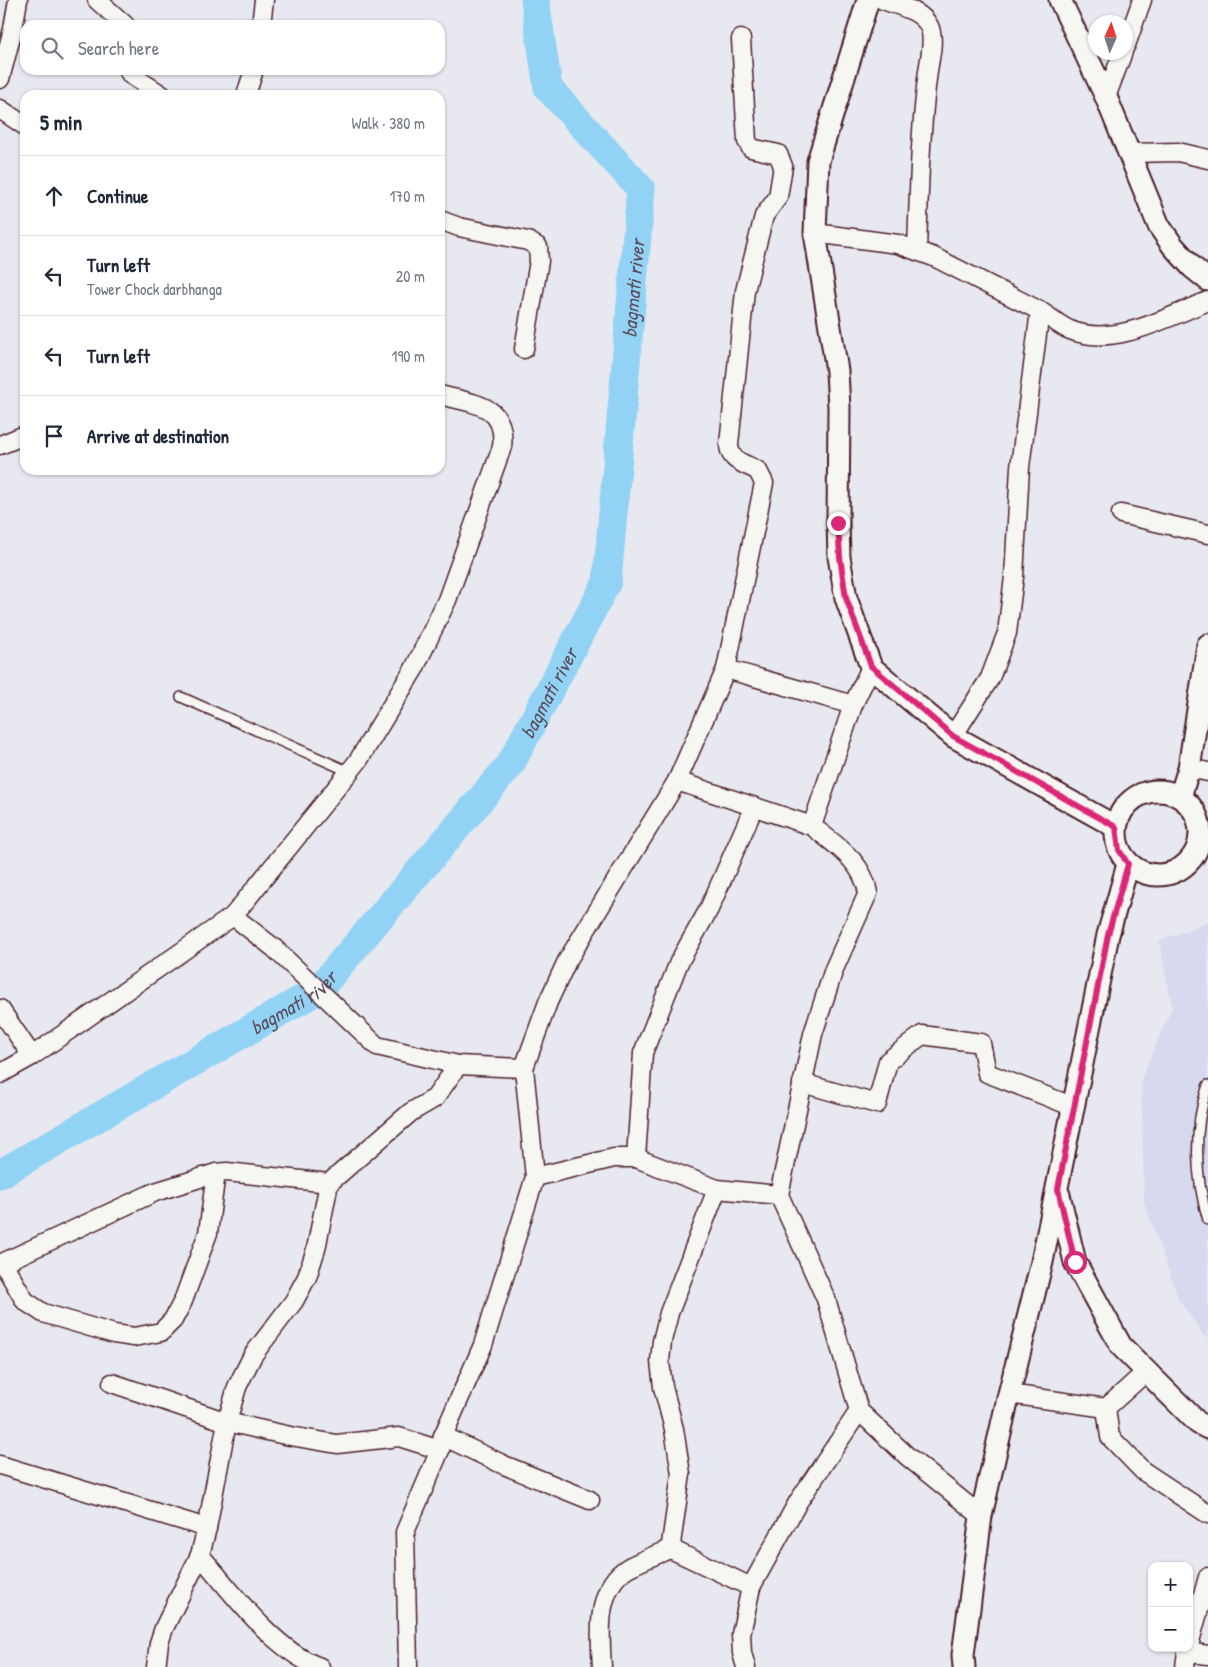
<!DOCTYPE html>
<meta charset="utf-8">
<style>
body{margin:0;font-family:"Patrick Hand",sans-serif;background:#f6f6f7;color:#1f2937}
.controls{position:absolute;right:15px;bottom:15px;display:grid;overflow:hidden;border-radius:10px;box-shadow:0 1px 4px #0004}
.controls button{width:45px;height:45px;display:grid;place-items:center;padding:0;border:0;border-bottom:1px solid #e0e1e3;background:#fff;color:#1f2937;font:25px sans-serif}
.compass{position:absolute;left:1088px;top:15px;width:45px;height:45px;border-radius:50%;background:#fff;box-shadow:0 1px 4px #0004;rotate:3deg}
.stop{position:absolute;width:15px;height:15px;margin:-11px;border:4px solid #db2777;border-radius:50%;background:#fff}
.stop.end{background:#db2777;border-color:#fff;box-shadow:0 1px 5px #0008}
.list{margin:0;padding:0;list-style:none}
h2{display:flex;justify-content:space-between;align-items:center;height:65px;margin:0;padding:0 20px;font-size:21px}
h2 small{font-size:16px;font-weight:400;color:#747a83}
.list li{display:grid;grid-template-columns:32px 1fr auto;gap:15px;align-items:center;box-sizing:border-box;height:80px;padding:0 20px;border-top:1px solid #e0e1e3}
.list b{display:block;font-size:19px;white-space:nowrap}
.list p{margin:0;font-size:16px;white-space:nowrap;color:#747a83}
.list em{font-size:16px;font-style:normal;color:#747a83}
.icon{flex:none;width:28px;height:28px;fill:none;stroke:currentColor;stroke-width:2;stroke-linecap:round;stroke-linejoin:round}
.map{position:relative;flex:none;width:1208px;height:1667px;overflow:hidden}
.search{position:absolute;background:#fff;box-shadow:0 1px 4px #0004;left:20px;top:20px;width:425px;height:55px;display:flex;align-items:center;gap:12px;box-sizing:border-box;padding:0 18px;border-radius:15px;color:#747a83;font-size:19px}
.panel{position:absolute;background:#fff;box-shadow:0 1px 4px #0004;left:20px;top:90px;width:425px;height:385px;border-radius:15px}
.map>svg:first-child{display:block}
.built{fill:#d7daee}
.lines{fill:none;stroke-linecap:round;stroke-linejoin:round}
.river{stroke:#92d2f4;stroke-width:29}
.service-casing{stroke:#4a1f2b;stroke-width:12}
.minor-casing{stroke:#4a1f2b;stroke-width:21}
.tertiary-casing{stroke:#4a1f2b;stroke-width:25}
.service{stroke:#f6f6f2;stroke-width:9}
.minor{stroke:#f6f6f2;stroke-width:18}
.tertiary{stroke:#f6f6f2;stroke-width:21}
.route{stroke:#db2777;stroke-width:6}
.labels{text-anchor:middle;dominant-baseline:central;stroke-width:4.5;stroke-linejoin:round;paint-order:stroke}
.water-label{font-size:20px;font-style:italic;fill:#5c4c5d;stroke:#f6f6f2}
</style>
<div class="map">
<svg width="1208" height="1667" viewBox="0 0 1208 1667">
<rect width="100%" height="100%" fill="#e8e9f0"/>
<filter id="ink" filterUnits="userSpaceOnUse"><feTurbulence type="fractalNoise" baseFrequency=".02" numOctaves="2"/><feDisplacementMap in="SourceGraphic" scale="10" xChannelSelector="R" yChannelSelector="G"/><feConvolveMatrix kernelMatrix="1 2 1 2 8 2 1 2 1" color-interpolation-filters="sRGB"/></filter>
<g filter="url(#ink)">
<polygon class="built" points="1208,922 1208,1341 1179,1301 1144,1202 1141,1079 1172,1007 1159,941"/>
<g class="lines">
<path class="river" id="s1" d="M0 1174 318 990 510 765 607 582 641 189 548 88 535 0"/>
<defs>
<g id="service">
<polyline points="181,697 350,772"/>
<path d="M1208 1085C1193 1128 1195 1177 1208 1220"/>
</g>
<g id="minor">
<polyline points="97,0 125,25"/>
<path d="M883 0C899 6 921 10 929 26 935 38 930 58 928 71 920 131 919 191 917 251"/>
<polyline points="261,25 264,0"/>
<polyline points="1126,45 1142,0"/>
<polyline points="128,70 131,75 162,95"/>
<polyline points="0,79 13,29 18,0"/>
<polyline points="246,95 254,70"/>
<polyline points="1106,97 1123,52"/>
<polyline points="0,109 25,126"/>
<polyline points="1129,153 1178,152 1208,159"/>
<polyline points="440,220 459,227 528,241 538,247 539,261 524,349"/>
<polyline points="815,233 898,244 934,257 1040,311"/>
<path d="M440 395C474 404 507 404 502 447L447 600 414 669 358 761 233 916 274 948 377 1046 458 1065 524 1068"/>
<polyline points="0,445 25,435"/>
<polyline points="1121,514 1208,534"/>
<path d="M871 667 853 705 812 826C835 845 863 861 868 893L834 969 813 1034 779 1195 826 1299 859 1411 907 1456 981 1516"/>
<polyline points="726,669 853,705"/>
<path d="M953 736 990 678 1007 633 1014 577 1020 467 1040 311C1050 317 1060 326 1070 330 1114 348 1167 317 1208 301"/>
<polyline points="1189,768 1208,772"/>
<path d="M677 781 726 669 764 483 758 471C745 463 729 462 729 444L745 291 764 216 778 197 783 166 778 154 751 148 747 141 741 39"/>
<polyline points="0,1009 32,1056"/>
<polyline points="0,1074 32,1056 233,916"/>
<polyline points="802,1083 877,1104 888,1061 922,1035 981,1043 987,1073 1074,1107"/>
<polyline points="636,1158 643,1053 679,962 709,909 754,807"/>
<polyline points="535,1177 614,1158 636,1158 717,1189 779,1195"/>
<polyline points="717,1189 669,1313 662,1341 660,1361 663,1387 674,1429 681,1474 671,1544 675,1551 751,1587"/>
<polyline points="3,1263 25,1301 43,1313 114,1334 134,1337 161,1332 173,1320 183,1301 208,1233 216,1173"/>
<polyline points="0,1264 155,1192 216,1173 227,1172 329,1183"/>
<polyline points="112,1383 227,1422 290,1436 337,1444 399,1437 440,1450"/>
<polyline points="1009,1394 1106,1408 1147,1371"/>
<polyline points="1106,1408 1110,1437 1143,1471 1208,1514"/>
<polyline points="443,1436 504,1465 590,1500"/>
<polyline points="0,1465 207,1528"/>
<path d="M200 1555C230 1590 275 1652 320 1667"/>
<polyline points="1189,1645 1208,1577"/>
<polyline points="156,1667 159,1643 164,1628 200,1555 207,1528 227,1422 237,1387 253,1355 294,1301 307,1277 316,1249 329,1183 411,1112 435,1098 458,1065"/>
<polyline points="408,1667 405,1532 440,1450 443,1436 483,1345 535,1177 524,1068 548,1002 567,961 677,781 812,826"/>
<path d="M602 1667C600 1634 595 1587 629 1567 643 1560 658 1554 672 1548"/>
<polyline points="746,1667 742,1653 741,1634 751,1587 798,1502 859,1411"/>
<polyline points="1185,1667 1187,1652 1208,1655"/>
</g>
<g id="tertiary">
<polyline points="868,0 818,161 815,233 837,371 839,408 838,523 839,557 846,598 871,667 953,736 1116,827"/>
<polyline points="1060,0 1106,97 1159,226 1173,246 1192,267 1208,280"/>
<circle cx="1158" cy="833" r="42"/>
<polyline points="1180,797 1189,768 1208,645"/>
<polyline points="1059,1195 1075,1262 1121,1346 1198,1423 1208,1428"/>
<polyline points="964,1667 963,1655 981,1516 1009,1394 1042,1262 1108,935 1128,864"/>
</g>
</defs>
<use href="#service" class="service-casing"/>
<use href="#minor" class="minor-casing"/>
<use href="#tertiary" class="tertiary-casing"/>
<use href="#service" class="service"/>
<use href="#minor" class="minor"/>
<use href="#tertiary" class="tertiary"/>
</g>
</g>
<g class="lines" filter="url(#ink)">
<polyline class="route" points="838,523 840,557 846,598 871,666 953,736 1116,827 1119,850 1128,864 1108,935 1058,1189 1075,1262"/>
</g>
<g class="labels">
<g class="water-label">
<text stroke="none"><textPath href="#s1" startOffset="1165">bagmati river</textPath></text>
<text stroke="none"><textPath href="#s1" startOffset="745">bagmati river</textPath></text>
<text stroke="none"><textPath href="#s1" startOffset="340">bagmati river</textPath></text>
</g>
</g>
</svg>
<div class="controls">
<button>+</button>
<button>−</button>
</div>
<svg class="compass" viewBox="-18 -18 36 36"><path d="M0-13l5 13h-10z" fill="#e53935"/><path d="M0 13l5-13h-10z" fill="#747a83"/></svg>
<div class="stop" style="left:1075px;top:1262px"></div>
<div class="stop end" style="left:838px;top:523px"></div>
<div class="search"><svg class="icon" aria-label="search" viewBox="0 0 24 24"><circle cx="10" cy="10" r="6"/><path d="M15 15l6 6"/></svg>Search here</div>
<section class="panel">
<h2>5 min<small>Walk · 380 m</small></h2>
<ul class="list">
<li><svg class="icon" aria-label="ahead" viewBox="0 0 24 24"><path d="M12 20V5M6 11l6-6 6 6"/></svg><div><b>Continue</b></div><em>170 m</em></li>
<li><svg class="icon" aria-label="left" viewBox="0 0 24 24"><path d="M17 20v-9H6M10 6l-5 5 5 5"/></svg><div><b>Turn left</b><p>Tower Chock darbhanga</p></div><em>20 m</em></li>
<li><svg class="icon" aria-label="left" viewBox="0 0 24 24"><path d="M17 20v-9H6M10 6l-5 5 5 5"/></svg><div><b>Turn left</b></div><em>190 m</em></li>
<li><svg class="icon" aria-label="arrive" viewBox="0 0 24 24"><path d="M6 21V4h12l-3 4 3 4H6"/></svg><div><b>Arrive at destination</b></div></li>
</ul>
</section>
</div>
